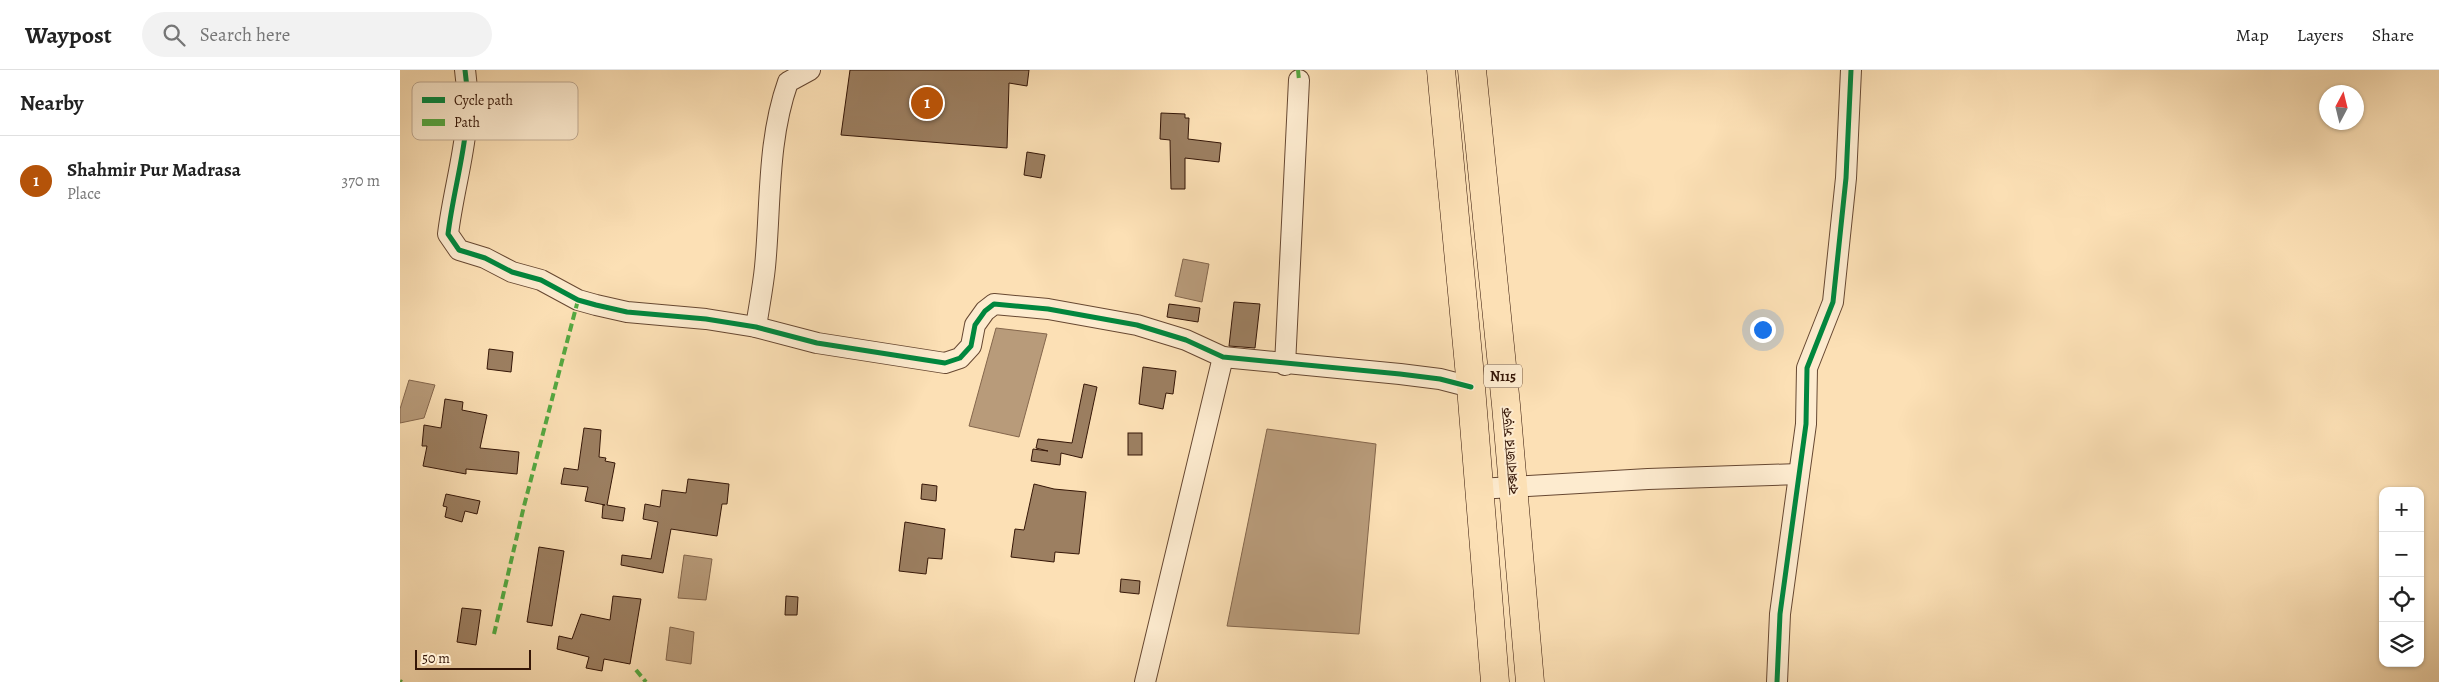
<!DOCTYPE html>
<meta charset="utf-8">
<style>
body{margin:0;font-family:Alegreya,"Noto Serif Bengali",serif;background:#f2f2f2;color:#222}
.controls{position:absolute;right:15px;bottom:15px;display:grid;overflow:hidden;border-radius:10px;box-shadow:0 1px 4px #0004}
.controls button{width:45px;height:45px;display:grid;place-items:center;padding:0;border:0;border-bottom:1px solid #e0e0e0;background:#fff;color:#222;font:25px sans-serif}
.compass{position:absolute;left:1919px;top:15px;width:45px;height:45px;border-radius:50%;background:#fff;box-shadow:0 1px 4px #0004;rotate:7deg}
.scale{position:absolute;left:15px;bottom:12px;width:116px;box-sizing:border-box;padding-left:5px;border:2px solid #351607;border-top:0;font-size:14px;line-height:18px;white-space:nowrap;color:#351607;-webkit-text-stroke:4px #fdebcf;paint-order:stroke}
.you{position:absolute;left:1362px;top:259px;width:18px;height:18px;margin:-12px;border:4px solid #fff;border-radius:50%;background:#1a73e8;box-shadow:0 0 0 8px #1a73e833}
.badge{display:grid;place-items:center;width:32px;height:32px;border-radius:50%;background:#b45309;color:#fff;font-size:16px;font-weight:700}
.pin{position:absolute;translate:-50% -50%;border:2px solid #fff;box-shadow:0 1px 5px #0006}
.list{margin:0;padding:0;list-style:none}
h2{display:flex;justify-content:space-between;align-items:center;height:65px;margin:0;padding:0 20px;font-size:21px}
h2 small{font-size:16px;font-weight:400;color:#767676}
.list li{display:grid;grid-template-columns:32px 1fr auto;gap:15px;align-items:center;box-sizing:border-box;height:90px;padding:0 20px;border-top:1px solid #e0e0e0}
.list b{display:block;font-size:19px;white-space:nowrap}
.list p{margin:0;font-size:16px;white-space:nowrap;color:#767676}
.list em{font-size:16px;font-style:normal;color:#767676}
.icon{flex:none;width:28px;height:28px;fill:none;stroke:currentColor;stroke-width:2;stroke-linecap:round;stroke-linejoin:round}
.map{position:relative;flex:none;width:2039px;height:612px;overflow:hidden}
header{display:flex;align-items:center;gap:30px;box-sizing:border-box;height:70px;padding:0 25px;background:#fff;border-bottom:1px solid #e0e0e0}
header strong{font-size:24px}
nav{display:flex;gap:28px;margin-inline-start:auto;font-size:18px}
.search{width:350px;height:45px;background:#f2f2f2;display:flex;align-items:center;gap:12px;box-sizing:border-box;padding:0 18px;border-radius:28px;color:#767676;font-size:19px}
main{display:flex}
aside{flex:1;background:#fff}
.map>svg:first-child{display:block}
.water{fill:#b89b7a;stroke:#84664c}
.building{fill:#9c7f61;stroke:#351607}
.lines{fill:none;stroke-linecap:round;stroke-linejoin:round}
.minor-casing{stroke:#674832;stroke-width:22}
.highway-casing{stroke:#351607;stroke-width:29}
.minor{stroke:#fdebcf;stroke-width:20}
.highway{stroke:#fce0b5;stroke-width:28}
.quiet{stroke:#54a941;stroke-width:4;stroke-dasharray:8 4;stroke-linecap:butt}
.cycleway-casing{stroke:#fdebcf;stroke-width:8}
.cycleway{stroke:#00873e;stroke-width:5}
.labels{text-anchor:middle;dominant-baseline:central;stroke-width:4;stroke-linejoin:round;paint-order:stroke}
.shield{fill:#fdebcf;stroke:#715643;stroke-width:1}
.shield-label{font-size:14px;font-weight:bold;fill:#351607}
.street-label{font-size:15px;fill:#351607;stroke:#fdebcf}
.key{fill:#fdebcf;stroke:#c1ab93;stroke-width:1}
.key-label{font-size:14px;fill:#351607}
</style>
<header>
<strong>Waypost</strong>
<div class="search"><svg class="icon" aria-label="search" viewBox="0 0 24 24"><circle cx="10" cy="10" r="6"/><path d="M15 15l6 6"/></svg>Search here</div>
<nav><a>Map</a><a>Layers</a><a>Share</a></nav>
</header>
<main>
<aside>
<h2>Nearby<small></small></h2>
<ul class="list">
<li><span class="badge">1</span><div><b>Shahmir Pur Madrasa</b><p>Place</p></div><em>370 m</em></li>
</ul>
</aside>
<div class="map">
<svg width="2039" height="612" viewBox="0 0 2039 612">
<rect width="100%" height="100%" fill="#fce0b5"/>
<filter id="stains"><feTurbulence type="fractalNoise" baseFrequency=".004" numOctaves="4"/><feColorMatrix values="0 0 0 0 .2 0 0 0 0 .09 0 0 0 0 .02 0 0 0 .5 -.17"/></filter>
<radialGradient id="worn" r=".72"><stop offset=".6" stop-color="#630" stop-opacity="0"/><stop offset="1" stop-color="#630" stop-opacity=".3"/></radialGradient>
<g class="water">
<polygon points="783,189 809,194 802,232 775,226"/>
<polygon points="596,258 647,264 619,367 569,356"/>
<polygon points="9,310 35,315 24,348 0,353 0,339"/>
<polygon points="867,359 976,374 959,564 827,556"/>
<polygon points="284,485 312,489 306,530 278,528"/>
<polygon points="270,557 294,562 291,594 266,590"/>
</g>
<g class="building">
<polygon points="450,0 629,0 627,16 609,13 607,78 441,65"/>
<polygon points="761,43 785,44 785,48 789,48 788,69 821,73 819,92 785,88 785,119 771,119 770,70 760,69"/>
<polygon points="627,82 645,85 641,108 624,105"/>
<polygon points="834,232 860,234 855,278 829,276"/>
<polygon points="769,234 800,238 798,252 767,247"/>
<polygon points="89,279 113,282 111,302 87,299"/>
<polygon points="743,297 776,301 773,324 766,323 763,339 739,334"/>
<polygon points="684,314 697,317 682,388 661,383 660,395 631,391 633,379 648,381 636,378 638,369 672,373"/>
<polygon points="45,329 63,332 62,340 87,345 80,378 119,382 117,404 66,399 66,404 23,396 27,376 22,376 24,355 41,358"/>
<polygon points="184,358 201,360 199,387 206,388 205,391 215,393 207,435 225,438 223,451 202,448 203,435 205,435 185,431 188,417 161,414 164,398 178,400"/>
<rect x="728" y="363" width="14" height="22"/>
<polygon points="288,409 329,414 327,434 322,434 317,466 271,459 263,503 221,495 222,485 251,489 258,452 243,449 245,434 260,437 262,420 286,423"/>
<polygon points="522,414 537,416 536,431 521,429"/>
<polygon points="634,414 654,419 686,422 679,484 655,482 654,492 611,487 615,459 624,460"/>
<polygon points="46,424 80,431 77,444 65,441 62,452 45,447 47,437 43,436"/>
<polygon points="505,452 545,459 542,489 528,488 526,504 499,501"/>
<polygon points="139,477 164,481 152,556 127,552"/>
<polygon points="721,509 740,511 739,524 720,522"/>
<polygon points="213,526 241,529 230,594 204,589 202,601 186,598 189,587 157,579 159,566 172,569 181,544 210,550"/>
<polygon points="386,526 398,527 397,545 385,545"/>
<polygon points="62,538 81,540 76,575 57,572"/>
</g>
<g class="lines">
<defs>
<g id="minor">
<path d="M65 0C74 59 55 107 48 164L59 180 85 188 112 202 141 210 178 230 196 235 227 242 306 249 356 257 417 273 545 293 560 288 571 276 575 255 585 241 594 234 648 239 737 255 786 270 823 287 1000 304 1040 309 1071 317"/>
<path d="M356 257C359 237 363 217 365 197 371 135 367 71 388 12L410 0"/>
<polyline points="885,295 899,10"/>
<polyline points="1078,419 1248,409 1399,404"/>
<polyline points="745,612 823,287"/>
<polyline points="1377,612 1380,544 1406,354 1407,298 1433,232 1446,108 1451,0"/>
</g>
<g id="highway">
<polyline points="1041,0 1071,317 1095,612"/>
<polyline points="1072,0 1106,335 1130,612"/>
</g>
</defs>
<use href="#minor" class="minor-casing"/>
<use href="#highway" class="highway-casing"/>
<use href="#minor" class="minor"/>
<use href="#highway" class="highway"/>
<g class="quiet">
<polyline points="898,0 899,10"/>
<polyline points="94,564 124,436 178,230"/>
<polyline points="236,600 246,612"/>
<polyline points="0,611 2,612"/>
</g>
<defs>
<g id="cycleway">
<path d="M65 0C74 59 55 107 48 164L59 180 85 188 112 202 141 210 178 230 196 235 227 242 306 249 356 257 417 273 545 293 560 288 571 276 575 255 585 241 594 234 648 239 737 255 786 270 823 287 1000 304 1040 309 1071 317"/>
<polyline points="1377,612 1380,544 1406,354 1407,298 1433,232 1446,108 1451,0"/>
</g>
</defs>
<use href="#cycleway" class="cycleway-casing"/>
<use href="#cycleway" class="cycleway"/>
</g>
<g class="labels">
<rect class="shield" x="1084" y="294.5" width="38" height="23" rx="4"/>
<g class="shield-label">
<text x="1103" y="306">N115</text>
</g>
<g class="street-label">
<text transform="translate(1110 381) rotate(-95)">কক্সবাজার সড়ক</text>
</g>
</g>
<rect x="12" y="12" width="166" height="58" rx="8" class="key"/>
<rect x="22" y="27" width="23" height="6" fill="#00873e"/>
<rect x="22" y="49" width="23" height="7" fill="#54a941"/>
<g class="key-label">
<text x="54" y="35">Cycle path</text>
<text x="54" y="57">Path</text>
</g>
<rect width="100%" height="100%" filter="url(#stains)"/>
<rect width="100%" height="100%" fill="url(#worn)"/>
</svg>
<div class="controls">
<button>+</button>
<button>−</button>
<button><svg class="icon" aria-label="locate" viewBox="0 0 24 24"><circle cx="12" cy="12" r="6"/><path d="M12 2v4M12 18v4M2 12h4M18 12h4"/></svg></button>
<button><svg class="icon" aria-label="layers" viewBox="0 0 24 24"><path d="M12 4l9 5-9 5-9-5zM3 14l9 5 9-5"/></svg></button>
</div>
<svg class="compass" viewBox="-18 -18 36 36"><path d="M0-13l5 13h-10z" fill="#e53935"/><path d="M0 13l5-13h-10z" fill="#767676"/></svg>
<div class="scale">50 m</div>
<div class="you"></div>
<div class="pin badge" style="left:527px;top:33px">1</div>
</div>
</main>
